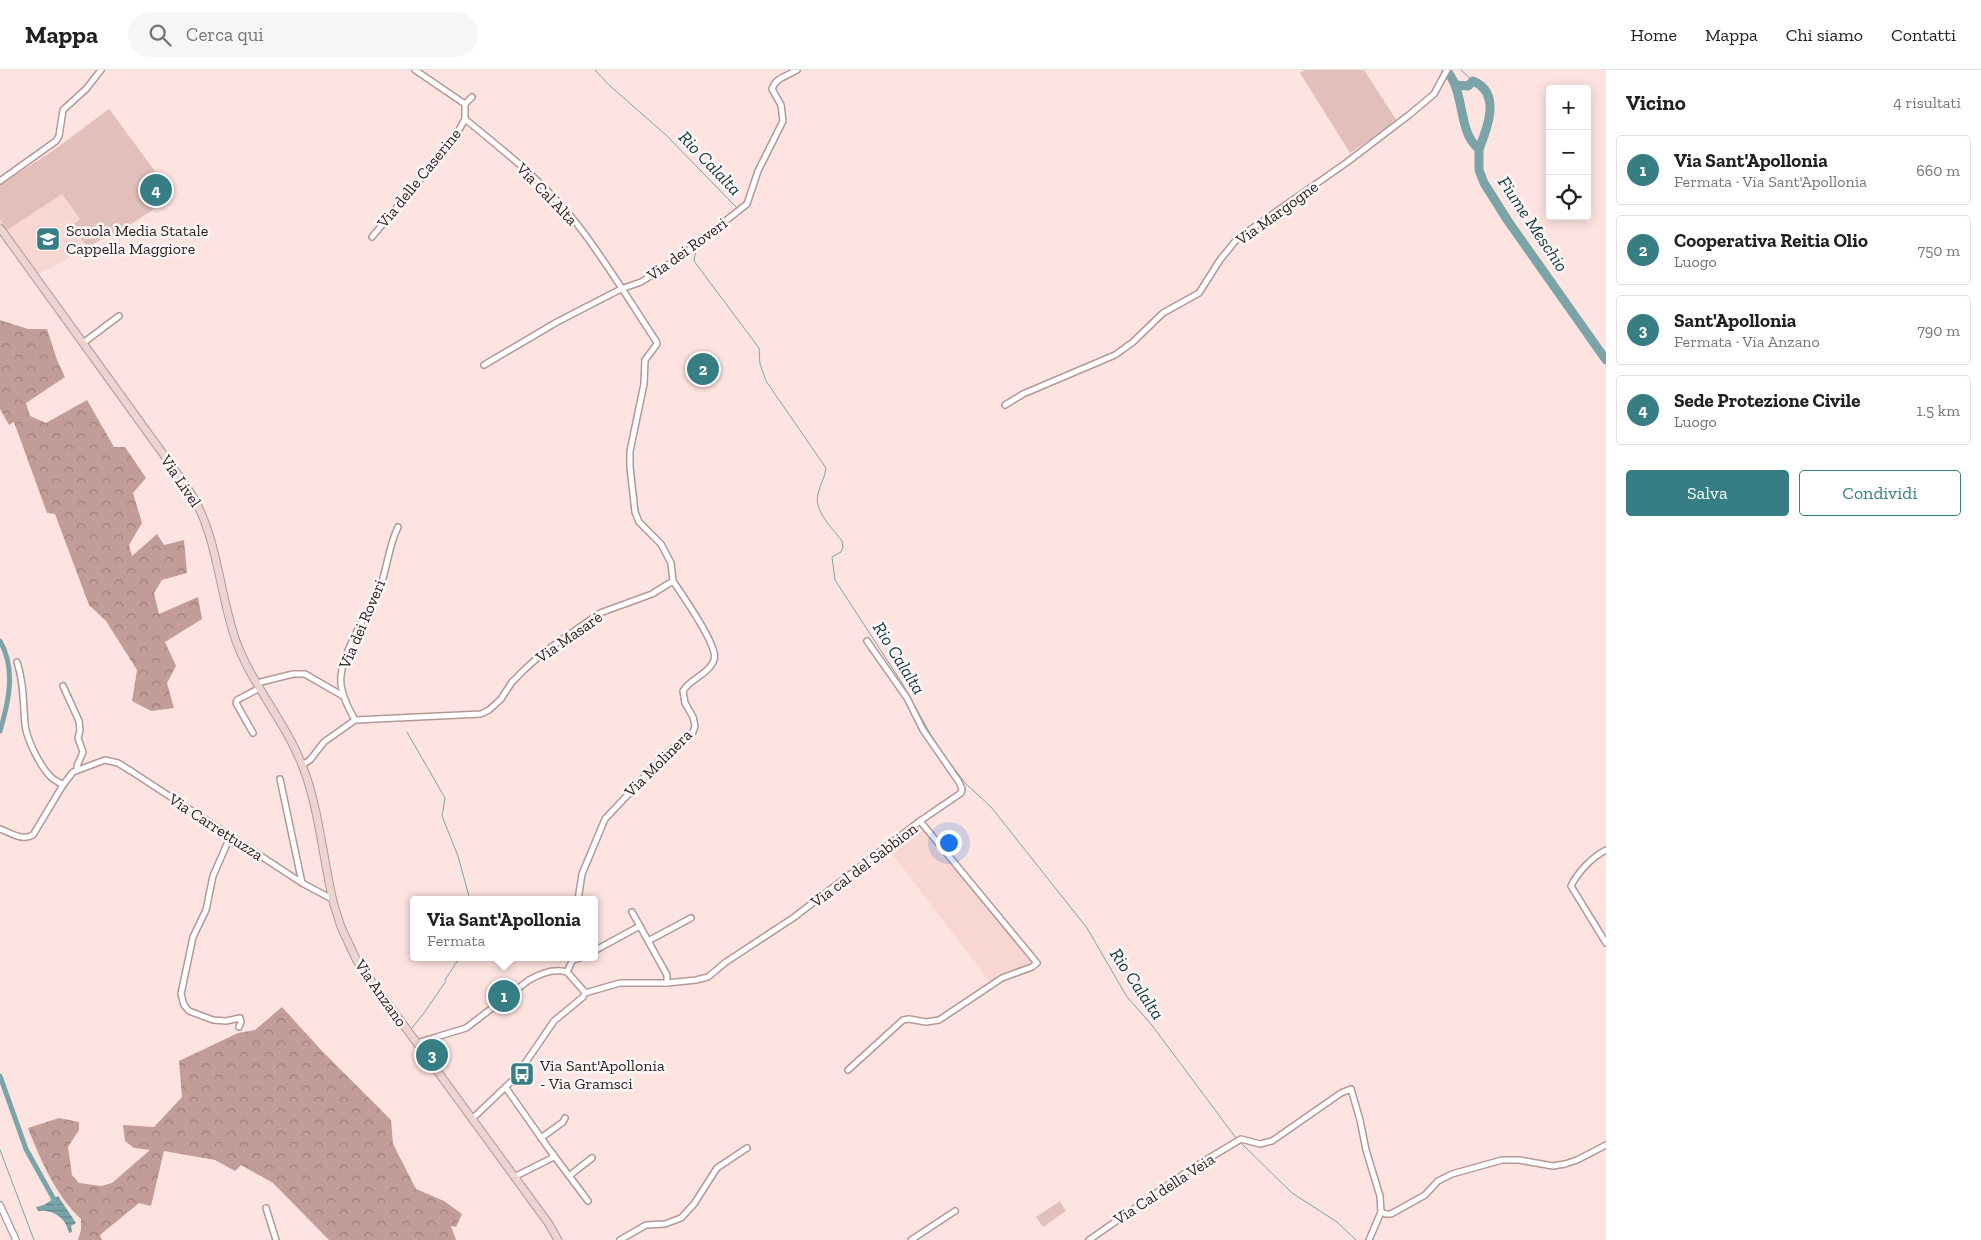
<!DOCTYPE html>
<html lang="it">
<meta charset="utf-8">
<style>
body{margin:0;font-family:"Zilla Slab",serif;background:#f6f6f6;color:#202124}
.controls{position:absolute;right:15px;top:15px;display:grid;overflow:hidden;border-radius:5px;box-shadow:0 2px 12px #0003}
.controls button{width:45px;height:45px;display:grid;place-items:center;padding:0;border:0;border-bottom:1px solid #e0e0e0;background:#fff;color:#202124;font:25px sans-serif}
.you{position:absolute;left:948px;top:772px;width:18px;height:18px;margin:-12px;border:4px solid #fff;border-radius:50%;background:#1a73e8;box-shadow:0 0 0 8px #1a73e833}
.badge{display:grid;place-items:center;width:32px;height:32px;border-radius:50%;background:#367e84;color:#fff;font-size:16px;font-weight:700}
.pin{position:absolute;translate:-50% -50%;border:2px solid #fff;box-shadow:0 1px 5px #0006}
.popup{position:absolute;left:410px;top:826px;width:188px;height:65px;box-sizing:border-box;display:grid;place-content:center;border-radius:5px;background:#fff;filter:drop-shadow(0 1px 4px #0005);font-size:16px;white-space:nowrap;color:#757577}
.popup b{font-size:19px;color:#202124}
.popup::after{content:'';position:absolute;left:50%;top:100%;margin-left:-10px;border:10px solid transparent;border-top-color:#fff}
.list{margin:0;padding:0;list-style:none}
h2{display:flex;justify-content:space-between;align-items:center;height:65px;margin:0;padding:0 20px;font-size:21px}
h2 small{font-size:16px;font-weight:400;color:#757577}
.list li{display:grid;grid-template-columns:32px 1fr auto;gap:15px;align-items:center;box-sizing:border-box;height:70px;margin:0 10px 10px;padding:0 10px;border:1px solid #e0e0e0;border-radius:5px}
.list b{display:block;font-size:19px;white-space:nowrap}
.list p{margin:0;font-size:16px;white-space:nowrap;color:#757577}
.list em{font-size:16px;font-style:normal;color:#757577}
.actions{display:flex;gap:10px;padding:15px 20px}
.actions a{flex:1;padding:11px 0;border:1px solid #367e84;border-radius:5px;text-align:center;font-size:18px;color:#367e84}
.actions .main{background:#367e84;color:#fff}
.icon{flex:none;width:28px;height:28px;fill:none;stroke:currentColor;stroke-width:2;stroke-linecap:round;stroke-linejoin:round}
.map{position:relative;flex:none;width:1606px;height:1170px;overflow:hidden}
header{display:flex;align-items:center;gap:30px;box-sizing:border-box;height:70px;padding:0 25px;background:#fff;border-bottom:1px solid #e0e0e0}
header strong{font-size:24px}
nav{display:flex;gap:28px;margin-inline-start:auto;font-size:18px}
.search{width:350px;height:45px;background:#f6f6f6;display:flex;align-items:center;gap:12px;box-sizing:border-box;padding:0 18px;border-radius:28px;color:#757577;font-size:19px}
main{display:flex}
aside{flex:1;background:#fff}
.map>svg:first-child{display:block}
.built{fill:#f8d6d1}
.forest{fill:url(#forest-crowns)}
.park{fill:#e2bfbb}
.water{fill:url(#water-rules)}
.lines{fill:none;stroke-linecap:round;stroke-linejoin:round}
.stream{stroke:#7aa4a8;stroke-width:1}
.canal{stroke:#7aa4a8;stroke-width:5}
.river{stroke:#7aa4a8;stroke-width:9}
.minor-casing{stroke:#b29996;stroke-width:8}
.tertiary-casing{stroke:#b29996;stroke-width:8}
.secondary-casing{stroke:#b29996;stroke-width:9}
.minor{stroke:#fff;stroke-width:5}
.tertiary{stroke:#fff;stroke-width:5.5}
.secondary{stroke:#ecd4d1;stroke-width:7}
.labels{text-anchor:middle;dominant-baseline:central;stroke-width:5;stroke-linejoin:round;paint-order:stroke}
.street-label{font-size:16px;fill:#2b2220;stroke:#fcf6f6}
.poi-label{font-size:16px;fill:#2b2220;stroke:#fcf6f6;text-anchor:start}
.water-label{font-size:18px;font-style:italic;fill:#0e393c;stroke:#fcf6f6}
</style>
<header>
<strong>Mappa</strong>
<div class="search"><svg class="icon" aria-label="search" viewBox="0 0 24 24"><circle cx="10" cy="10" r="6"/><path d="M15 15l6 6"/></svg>Cerca qui</div>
<nav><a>Home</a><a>Mappa</a><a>Chi siamo</a><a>Contatti</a></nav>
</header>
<main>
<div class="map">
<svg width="1606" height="1170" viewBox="0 0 1606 1170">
<defs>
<pattern id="forest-crowns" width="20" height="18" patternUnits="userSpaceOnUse" patternTransform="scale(1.25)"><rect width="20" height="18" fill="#c29c96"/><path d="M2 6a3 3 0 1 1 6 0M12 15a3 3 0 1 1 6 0" fill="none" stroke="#9e7f7a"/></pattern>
<pattern id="water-rules" width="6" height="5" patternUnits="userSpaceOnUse" patternTransform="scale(1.25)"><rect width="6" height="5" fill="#7aa4a8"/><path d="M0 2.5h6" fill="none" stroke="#648588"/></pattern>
</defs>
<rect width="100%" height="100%" fill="#fee4e0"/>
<g class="built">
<polygon points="62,124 80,150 72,156 88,178 38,204 7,160"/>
<polygon points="922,756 1033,892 1033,894 991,913 989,911 890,781 890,778"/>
</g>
<g class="forest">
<polygon points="0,250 28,259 47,259 57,290 65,307 26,333 30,346 46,353 87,330 114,377 125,377 146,408 133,423 142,453 129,475 132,486 157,464 164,475 184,470 187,503 162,510 154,523 159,544 198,527 202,549 165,572 176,596 167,613 174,638 151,641 132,631 137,600 106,551 89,535 55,444 47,443 14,352 9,355 0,339"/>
<path d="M282 937 323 982 391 1050 393 1074 416 1119 444 1131 462 1144 456 1157 451 1156 456 1170H329L273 1113 241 1095 235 1101 215 1090 164 1081 151 1136 139 1133 100 1165 102 1170H78L81 1160V1149C56 1126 40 1089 28 1058L59 1048 79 1052V1060L68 1077 72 1105 79 1113 101 1116 112 1113 150 1080 134 1078 125 1071 123 1055 154 1057 182 1027 179 991 238 963 255 960Z"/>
</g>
<g class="park">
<polygon points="1305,0 1364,0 1397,51 1350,83 1300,3"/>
<polygon points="109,39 172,124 151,141 113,166 110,163 88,178 72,156 80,149 62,124 7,160 0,150 0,115 51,82"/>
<polygon points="1060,1131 1066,1141 1043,1157 1036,1147"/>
</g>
<path class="water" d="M58 1126 76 1153 71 1156 72 1162 69 1163C66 1148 53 1139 38 1141L36 1137 44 1135Z"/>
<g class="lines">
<g class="stream">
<polyline points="595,0 609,15 666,65 737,138"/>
<polyline points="1461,0 1473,11"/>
<path d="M739 144 696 180 694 191 759 278 760 294 766 311 826 398C825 408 820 414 818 424 813 440 833 459 842 471L843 477 841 482 832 487 835 510 902 613 931 665 947 689 965 713 991 737 1087 858 1127 927 1151 954 1236 1068"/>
<polyline points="407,662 445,728 442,746 458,786 470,830"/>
<polyline points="445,910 460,887"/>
<polyline points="412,958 424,943 446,911"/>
<polyline points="1239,1071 1292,1123 1337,1152 1356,1170"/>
<polyline points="0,1080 34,1170"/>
</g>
<g class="canal">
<path d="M0 571C16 599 9 631 0 661"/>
<polyline points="0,1006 26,1079 56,1133"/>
</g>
<g class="river">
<path d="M1446 0C1466 22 1457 62 1479 79V100L1484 113 1508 151 1606 290"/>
<path d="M1456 15 1468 16 1473 11C1502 23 1487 59 1479 79"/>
</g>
<defs>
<g id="minor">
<polyline points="465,34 472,27"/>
<polyline points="0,111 56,71 59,66 63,40 86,19 101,0"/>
<polyline points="372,167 454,69 465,49"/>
<polyline points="83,273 119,246"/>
<path d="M484 295 557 252 621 219 641 212 677 189 747 134 758 101 783 51 781 35 772 19C776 7 788 6 797 0"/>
<polyline points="1005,335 1023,324 1115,285 1133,272 1163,243 1199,223 1220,190 1237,169 1346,93 1409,45 1434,24 1447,0"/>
<polyline points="867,571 907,628 923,660 959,712 962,719 961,723 920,751"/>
<path d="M17 592C24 613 23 633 25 654 26 668 40 696 50 706 53 710 59 712 63 715"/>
<polyline points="257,613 293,604 305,604 343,626"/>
<polyline points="63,616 79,651 80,660 78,668 83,682 77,696 77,700"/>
<path d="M355 650C349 639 343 628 341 615 337 586 373 537 383 508 388 491 390 473 398 457"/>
<polyline points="253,663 236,633 237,630 260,618"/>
<path d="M302 695 310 690 324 672 355 650 481 644 489 640 501 629 512 612 525 599 544 582 600 543 652 524 673 511 671 493 661 474 639 452 635 442 630 397V381L644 314 645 290 657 274 656 271C630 232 606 191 577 154 545 113 504 81 465 49V34L415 0"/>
<polyline points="280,709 302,813"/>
<path d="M0 759C11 763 22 771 33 765L63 715 73 702 105 690 118 693 131 701 302 813 332 829"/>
<polyline points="230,767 213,806 206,840 193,867 181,924 184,935 189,941 213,950 226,951 240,948 241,952 239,957"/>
<path d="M1606 780C1592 787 1578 802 1571 816L1606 873"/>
<path d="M578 830 582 804 605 749 667 683 693 662 695 656 693 647 685 633 683 621C690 609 705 606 712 594 715 590 715 584 713 579 707 560 685 529 673 511"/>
<polyline points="632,842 641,858"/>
<polyline points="648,871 691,848"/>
<polyline points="594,881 638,857 641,858 667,905 667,913"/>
<polyline points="573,890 583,887"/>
<polyline points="567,902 574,887"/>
<polyline points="585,923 620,913 667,913 696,910 708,907 726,892 793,848 920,751 1037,893 1032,897 1002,908 939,950 926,952 909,949 903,950 848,1000"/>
<path d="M417 973 466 958 529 910C541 903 554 898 567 902L583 920 585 923 583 927 554 951 515 1008 472 1049"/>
<polyline points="506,1018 549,1079 588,1131"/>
<polyline points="541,1068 563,1052 565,1048"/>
<polyline points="569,1106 592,1088"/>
<polyline points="514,1107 552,1088 553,1084"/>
<polyline points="266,1138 276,1170"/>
<polyline points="1381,1142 1386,1144 1391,1144 1425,1125 1438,1111 1452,1104 1502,1090 1519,1090 1553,1096 1565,1094 1577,1090 1606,1075"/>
<polyline points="620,1170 646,1155 665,1154 681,1148 694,1134 717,1098 747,1078"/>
<polyline points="911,1170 955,1141"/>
<polyline points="1089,1170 1191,1099 1241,1069 1260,1074 1272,1071 1341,1023 1351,1019 1360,1050 1366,1080 1380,1126 1381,1142 1369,1170"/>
</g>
<polyline id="tertiary" points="0,1135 16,1170"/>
<path id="secondary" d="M0 158 187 417C218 462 218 520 236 571 252 615 285 651 302 695 319 736 323 791 334 835L341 857 357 891 549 1154 558 1170"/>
</defs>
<use href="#minor" class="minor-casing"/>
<use href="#tertiary" class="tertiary-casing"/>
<use href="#secondary" class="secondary-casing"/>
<use href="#minor" class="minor"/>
<use href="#tertiary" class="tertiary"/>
<use href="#secondary" class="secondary"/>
</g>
<defs>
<symbol id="school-square" viewBox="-11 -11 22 22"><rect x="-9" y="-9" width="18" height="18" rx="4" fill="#367e84" stroke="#fcf6f6"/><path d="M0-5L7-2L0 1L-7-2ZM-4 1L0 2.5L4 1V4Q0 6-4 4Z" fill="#fff"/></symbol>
<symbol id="bus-square" viewBox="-11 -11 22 22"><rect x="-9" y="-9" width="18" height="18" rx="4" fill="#367e84" stroke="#fcf6f6"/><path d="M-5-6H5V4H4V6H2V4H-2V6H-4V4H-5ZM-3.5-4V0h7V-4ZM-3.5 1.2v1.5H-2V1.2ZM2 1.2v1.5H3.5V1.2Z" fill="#fff"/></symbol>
</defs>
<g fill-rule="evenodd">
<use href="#school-square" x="34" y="155" width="28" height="28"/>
<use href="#bus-square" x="508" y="990" width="28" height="28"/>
</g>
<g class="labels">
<g class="street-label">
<text transform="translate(419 108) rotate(-51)">Via delle Caserine</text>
<text transform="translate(547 124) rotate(46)">Via Cal Alta</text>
<text transform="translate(1277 143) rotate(-36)">Via Margogne</text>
<text transform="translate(687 179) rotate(-36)">Via dei Roveri</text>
<text transform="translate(181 411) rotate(56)">Via Livel</text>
<text transform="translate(362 554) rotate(-67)">Via dei Roveri</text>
<text transform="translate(569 567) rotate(-35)">Via Masarè</text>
<text transform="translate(658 693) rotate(-45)">Via Molinera</text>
<text transform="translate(216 757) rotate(33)">Via Carrettuzza</text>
<text transform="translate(864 795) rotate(-37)">Via cal del Sabbion</text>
<text transform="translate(381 923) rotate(55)">Via Anzano</text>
<text transform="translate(1164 1119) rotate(-33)">Via Cal della Veia</text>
</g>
<g class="poi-label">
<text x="66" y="160">Scuola Media Statale<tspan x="66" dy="18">Cappella Maggiore</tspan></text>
<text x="540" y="995">Via Sant'Apollonia<tspan x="540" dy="18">- Via Gramsci</tspan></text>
</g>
<g class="water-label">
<text transform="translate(710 93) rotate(46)">Rio Calalta</text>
<text transform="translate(1533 154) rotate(56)">Fiume Meschio</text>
<text transform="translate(899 588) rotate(58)">Rio Calalta</text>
<text transform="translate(1137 914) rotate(56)">Rio Calalta</text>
</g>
</g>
</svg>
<div class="controls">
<button>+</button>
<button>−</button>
<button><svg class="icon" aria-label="locate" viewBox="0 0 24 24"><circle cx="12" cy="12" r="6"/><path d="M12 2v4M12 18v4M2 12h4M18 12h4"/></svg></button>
</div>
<div class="you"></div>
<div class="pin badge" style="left:504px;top:926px">1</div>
<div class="popup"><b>Via Sant'Apollonia</b>Fermata</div>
<div class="pin badge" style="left:703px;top:299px">2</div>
<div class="pin badge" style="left:432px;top:985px">3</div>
<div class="pin badge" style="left:156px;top:120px">4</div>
</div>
<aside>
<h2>Vicino<small>4 risultati</small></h2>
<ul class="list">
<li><span class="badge">1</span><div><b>Via Sant'Apollonia</b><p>Fermata · Via Sant'Apollonia</p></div><em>660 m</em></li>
<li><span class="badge">2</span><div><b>Cooperativa Reitia Olio</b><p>Luogo</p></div><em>750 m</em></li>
<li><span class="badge">3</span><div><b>Sant'Apollonia</b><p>Fermata · Via Anzano</p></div><em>790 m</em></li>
<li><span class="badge">4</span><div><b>Sede Protezione Civile</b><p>Luogo</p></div><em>1.5 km</em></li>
</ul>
<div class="actions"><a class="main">Salva</a><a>Condividi</a></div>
</aside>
</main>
